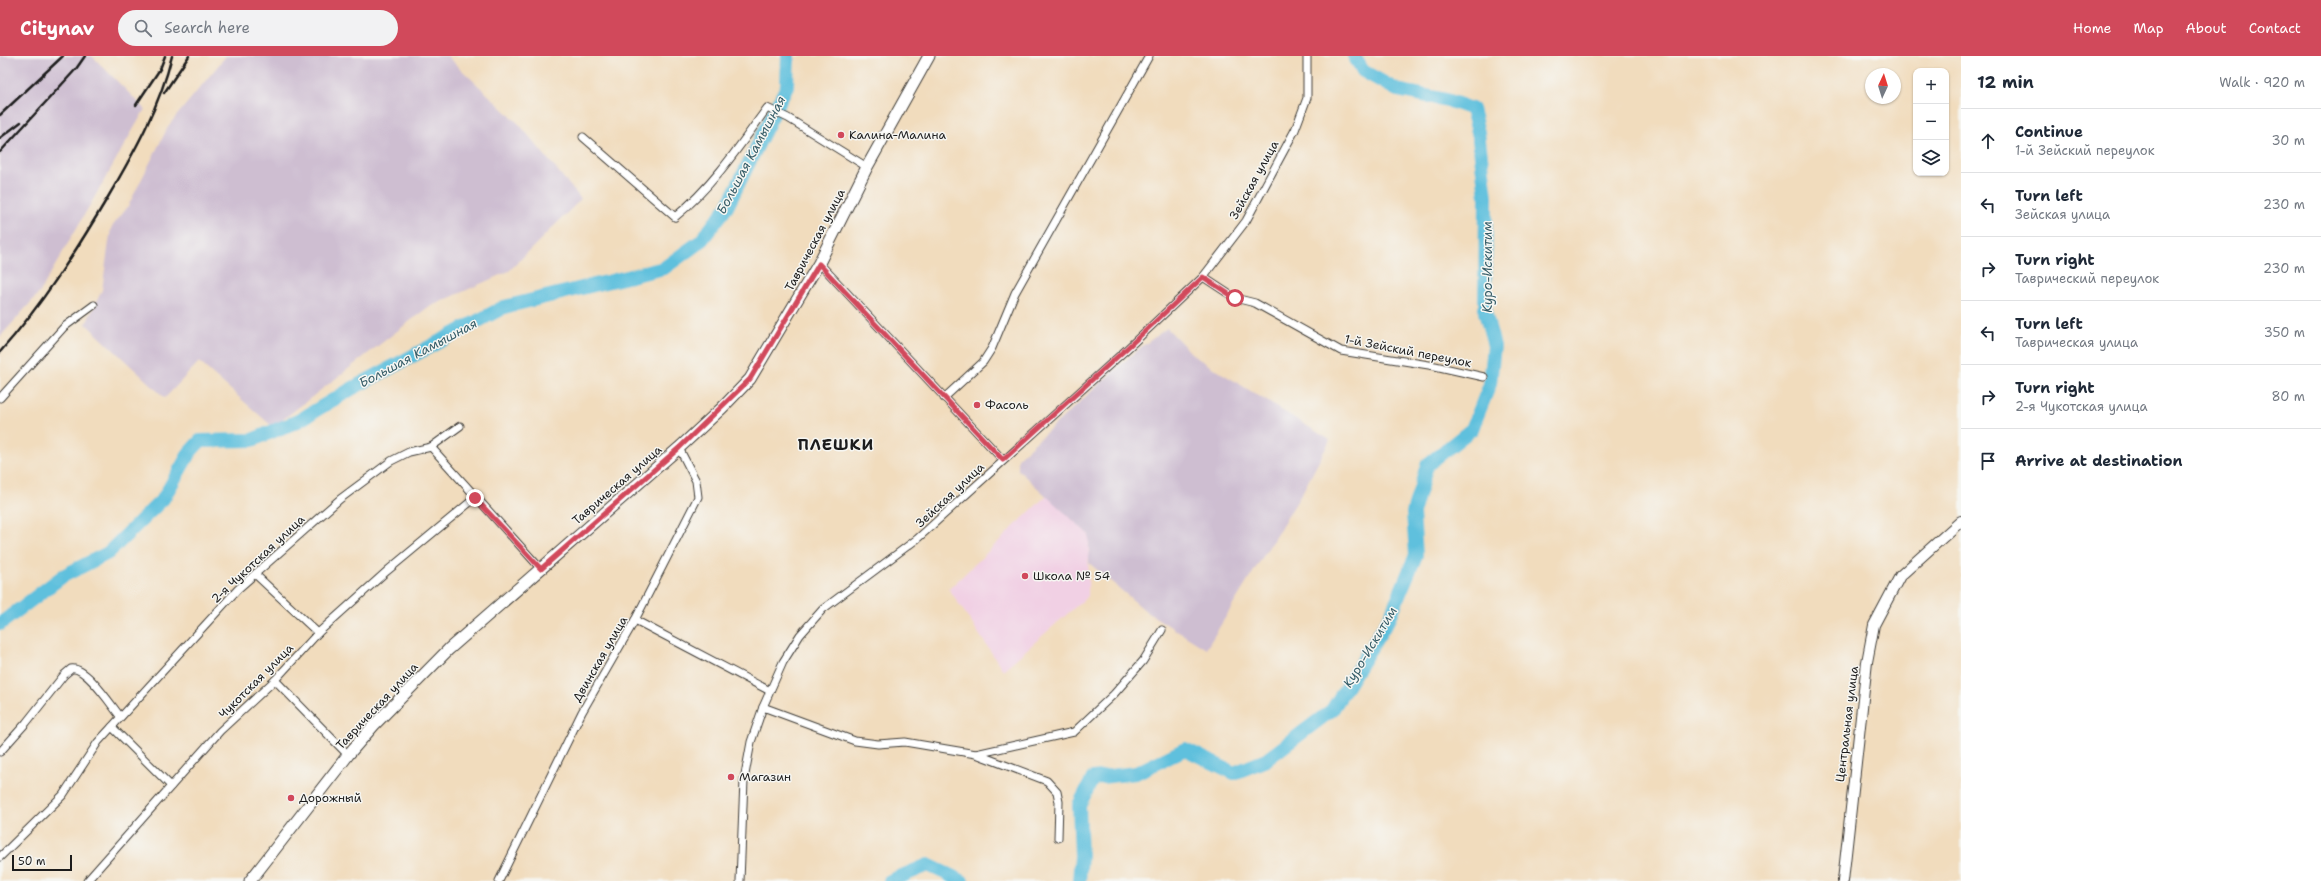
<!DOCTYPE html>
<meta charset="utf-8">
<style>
body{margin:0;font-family:"Shantell Sans",sans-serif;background:#f2f2f3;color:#1f2937}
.controls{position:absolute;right:12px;top:12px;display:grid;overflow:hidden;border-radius:8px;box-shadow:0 1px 3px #0004}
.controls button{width:36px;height:36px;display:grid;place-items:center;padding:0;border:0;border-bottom:1px solid #e0e1e3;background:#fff;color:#1f2937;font:20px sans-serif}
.compass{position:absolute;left:1865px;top:12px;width:36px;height:36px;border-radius:50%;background:#fff;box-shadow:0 1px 3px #0004;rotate:4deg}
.scale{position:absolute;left:12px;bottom:10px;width:60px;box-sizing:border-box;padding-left:4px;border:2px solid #1c1c1c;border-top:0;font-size:11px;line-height:14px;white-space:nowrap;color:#1c1c1c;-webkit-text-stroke:3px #f6f6f2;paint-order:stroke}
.stop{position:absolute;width:12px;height:12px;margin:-9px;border:3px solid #d1495b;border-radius:50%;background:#fff}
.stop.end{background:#d1495b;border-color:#fff;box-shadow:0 1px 4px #0008}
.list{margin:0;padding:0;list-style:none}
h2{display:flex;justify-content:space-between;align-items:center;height:52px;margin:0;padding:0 16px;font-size:17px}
h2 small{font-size:13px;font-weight:400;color:#747a83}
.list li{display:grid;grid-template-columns:26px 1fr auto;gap:12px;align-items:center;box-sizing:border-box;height:64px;padding:0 16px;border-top:1px solid #e0e1e3}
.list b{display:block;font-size:15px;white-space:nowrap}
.list p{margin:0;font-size:13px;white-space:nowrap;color:#747a83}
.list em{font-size:13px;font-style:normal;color:#747a83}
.icon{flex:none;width:22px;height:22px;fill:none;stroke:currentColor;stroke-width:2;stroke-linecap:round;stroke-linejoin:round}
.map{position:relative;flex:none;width:1961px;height:825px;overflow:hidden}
header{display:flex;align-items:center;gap:24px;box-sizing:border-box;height:56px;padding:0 20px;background:#d1495b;color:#fff}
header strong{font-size:19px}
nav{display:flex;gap:22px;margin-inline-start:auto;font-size:14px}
.search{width:280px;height:36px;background:#f2f2f3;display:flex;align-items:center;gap:10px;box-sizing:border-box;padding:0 14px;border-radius:22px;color:#747a83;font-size:15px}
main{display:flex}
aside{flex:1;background:#fff}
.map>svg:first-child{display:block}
.built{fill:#f1d0e4}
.industrial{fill:#cebed1}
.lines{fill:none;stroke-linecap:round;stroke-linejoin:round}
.river{stroke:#5fc0dd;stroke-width:14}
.street-casing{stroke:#3c3934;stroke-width:9}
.secondary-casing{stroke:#3c3934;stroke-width:12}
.primary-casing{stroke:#3c3934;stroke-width:13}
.street{stroke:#fff;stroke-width:7}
.secondary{stroke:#fff;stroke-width:10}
.primary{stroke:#fff;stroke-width:11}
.rail{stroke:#1c1c1c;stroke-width:2.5}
.route{stroke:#d1495b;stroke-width:5}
.poi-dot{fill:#d1495b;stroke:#f6f6f2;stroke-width:1.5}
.labels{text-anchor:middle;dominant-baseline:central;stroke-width:3;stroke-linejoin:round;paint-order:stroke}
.poi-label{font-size:12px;fill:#1c1c1c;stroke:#f6f6f2;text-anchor:start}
.street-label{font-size:12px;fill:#1c1c1c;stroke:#f6f6f2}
.water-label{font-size:13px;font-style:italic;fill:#375e69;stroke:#f6f6f2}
.district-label{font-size:16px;font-weight:bold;letter-spacing:1px;fill:#1c1c1c;stroke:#f6f6f2}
</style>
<header>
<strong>Citynav</strong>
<div class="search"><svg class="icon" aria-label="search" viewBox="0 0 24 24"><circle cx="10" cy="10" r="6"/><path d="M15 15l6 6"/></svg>Search here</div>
<nav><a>Home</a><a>Map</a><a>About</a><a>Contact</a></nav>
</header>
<main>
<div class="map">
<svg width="1961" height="825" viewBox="0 0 1961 825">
<rect width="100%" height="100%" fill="#f6f6f2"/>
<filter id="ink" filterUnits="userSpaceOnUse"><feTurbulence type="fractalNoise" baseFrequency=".025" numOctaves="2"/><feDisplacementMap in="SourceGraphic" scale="8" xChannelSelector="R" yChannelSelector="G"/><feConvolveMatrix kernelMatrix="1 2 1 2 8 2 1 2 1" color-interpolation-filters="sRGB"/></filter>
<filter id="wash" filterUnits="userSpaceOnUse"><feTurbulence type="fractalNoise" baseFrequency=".012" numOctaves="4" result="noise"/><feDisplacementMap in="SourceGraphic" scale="16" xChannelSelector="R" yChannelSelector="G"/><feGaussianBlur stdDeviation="0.9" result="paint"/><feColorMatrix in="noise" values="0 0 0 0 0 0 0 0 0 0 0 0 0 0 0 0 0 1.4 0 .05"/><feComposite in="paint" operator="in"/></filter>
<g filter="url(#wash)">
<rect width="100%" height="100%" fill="#f1dcbd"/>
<polygon class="built" points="1047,439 1089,479 1088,540 1003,614 949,533"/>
<g class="industrial">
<polygon points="0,0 92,0 145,53 40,236 0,281"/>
<polygon points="226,0 447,0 519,68 581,143 509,215 427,252 273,371 199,306 165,342 86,268 102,234 111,172 127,152 169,69"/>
<polygon points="1167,272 1194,300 1330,384 1302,437 1206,593 1147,556 1089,507 1089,479 1018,414 1018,402 1136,295"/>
</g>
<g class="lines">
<g class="river">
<polyline points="0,568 63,520 108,497 163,443 190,396 200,385 252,384 298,365 353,332 504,251 664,212 701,185 727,151 787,30 788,0"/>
<polyline points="890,825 928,809 962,825"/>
<polyline points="1079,825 1081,800 1079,749 1093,722 1136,717 1185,693 1234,717 1266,704 1332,654 1390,561 1416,499 1413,457 1427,409 1472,373 1490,328 1494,290 1485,256 1486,140 1478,76 1472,53 1447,44 1397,34 1363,15 1354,0"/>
</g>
</g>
</g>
<g filter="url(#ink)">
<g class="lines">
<defs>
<g id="street">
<path d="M583 81 675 161C712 131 739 91 767 52L788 62 867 111"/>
<polyline points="819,207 1003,404"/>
<polyline points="1203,221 1235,242 1255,247 1341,295 1435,310 1484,321"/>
<polyline points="0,342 64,271 94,249"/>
<polyline points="944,342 983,306 992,292 1015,237 1149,0"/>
<polyline points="431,391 460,370"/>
<polyline points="256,519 318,577"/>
<polyline points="635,564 770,635"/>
<polyline points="275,624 348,699"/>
<polyline points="763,651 855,685 878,688 905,686 976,698 1047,725 1057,736 1059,746 1058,782"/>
<polyline points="112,671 171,730"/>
<path d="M0 696 26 667 64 619 71 613C86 610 111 649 120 660"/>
<polyline points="976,698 1074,676 1114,638 1143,605 1162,574"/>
<polyline points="0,801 63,739 98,686 238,533 340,443 391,405 409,396 431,391 541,513"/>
<polyline points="87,825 220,675 275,624 318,577 387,515 475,442"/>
<polyline points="499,825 582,656 635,564 698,441 696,425 679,392"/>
<polyline points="740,825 744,724 751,686 763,651 783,606 800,579 823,553 917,483 1127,293 1203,221 1246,165 1295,74 1307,42 1307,0"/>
</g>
<polyline id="secondary" points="1843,825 1867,606 1874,569 1900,520 1961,465"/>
<polyline id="primary" points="250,825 348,699 374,669 449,593 679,392 722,352 750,323 819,207 867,111 929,0"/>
</defs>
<use href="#street" class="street-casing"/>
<use href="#secondary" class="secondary-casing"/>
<use href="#primary" class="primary-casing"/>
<use href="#street" class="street"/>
<use href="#secondary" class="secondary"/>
<use href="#primary" class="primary"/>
<g class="rail">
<polyline points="164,37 189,0"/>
<polyline points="136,49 160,13 165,0"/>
<polyline points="0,59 63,0"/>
<polyline points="0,82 21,66"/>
<polyline points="0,96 76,13 85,0"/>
<path d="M0 296C42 249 76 195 108 141 134 97 160 50 172 0"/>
</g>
</g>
</g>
<g class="lines" filter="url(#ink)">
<polyline class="route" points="475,442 541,513 679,392 750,323 819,208 1003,404 1127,292 1203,221 1235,242"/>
</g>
<g class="poi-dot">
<circle cx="841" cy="79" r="4"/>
<circle cx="977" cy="349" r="4"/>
<circle cx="1025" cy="520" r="4"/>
<circle cx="731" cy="721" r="4"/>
<circle cx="291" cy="742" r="4"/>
</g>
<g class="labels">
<g class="poi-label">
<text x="849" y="79">Калина-Малина</text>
<text x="985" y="349">Фасоль</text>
<text x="1033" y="520">Школа № 54</text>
<text x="739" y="721">Магазин</text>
<text x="299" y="742">Дорожный</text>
</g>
<g class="street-label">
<text transform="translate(1254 124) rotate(-61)">Зейская улица</text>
<text transform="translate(815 184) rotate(-62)">Таврическая улица</text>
<text transform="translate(1408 295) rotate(11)">1-й Зейский переулок</text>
<text transform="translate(617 429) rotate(-41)">Таврическая улица</text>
<text transform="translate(950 439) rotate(-43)">Зейская улица</text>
<text transform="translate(258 503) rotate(-43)">2-я Чукотская улица</text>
<text transform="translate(600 603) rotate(-60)">Двинская улица</text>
<text transform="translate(256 625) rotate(-45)">Чукотская улица</text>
<text transform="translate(377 650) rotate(-47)">Таврическая улица</text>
<text transform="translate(1847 668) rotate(-83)">Центральная улица</text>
</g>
<g class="water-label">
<text transform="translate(751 99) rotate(-62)">Большая Камышная</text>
<text transform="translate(1487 211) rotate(-90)">Куро-Искитим</text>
<text transform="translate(418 297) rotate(-28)">Большая Камышная</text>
<text transform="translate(1370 591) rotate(-59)">Куро-Искитим</text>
</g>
<g class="district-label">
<text x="836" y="388">ПЛЕШКИ</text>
</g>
</g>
</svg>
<div class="controls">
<button>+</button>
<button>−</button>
<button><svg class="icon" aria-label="layers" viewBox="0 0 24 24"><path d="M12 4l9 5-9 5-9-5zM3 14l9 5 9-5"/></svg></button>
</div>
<svg class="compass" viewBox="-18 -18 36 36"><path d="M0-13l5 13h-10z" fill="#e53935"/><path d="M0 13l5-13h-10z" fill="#747a83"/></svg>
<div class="scale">50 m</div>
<div class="stop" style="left:1235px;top:242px"></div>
<div class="stop end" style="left:475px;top:442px"></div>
</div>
<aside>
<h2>12 min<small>Walk · 920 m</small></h2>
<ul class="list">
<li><svg class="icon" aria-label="ahead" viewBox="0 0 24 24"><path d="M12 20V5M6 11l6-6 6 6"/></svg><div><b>Continue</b><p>1-й Зейский переулок</p></div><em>30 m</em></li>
<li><svg class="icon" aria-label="left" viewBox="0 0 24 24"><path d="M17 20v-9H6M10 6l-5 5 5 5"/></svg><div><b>Turn left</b><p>Зейская улица</p></div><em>230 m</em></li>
<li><svg class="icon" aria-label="right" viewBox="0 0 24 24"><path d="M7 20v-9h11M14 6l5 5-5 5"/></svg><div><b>Turn right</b><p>Таврический переулок</p></div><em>230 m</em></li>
<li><svg class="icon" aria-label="left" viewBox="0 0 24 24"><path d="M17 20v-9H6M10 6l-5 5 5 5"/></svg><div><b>Turn left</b><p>Таврическая улица</p></div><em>350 m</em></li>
<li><svg class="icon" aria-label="right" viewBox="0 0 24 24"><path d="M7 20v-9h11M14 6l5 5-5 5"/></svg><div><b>Turn right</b><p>2-я Чукотская улица</p></div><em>80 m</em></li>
<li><svg class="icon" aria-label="arrive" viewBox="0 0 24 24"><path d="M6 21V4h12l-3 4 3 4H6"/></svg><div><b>Arrive at destination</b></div></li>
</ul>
</aside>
</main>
